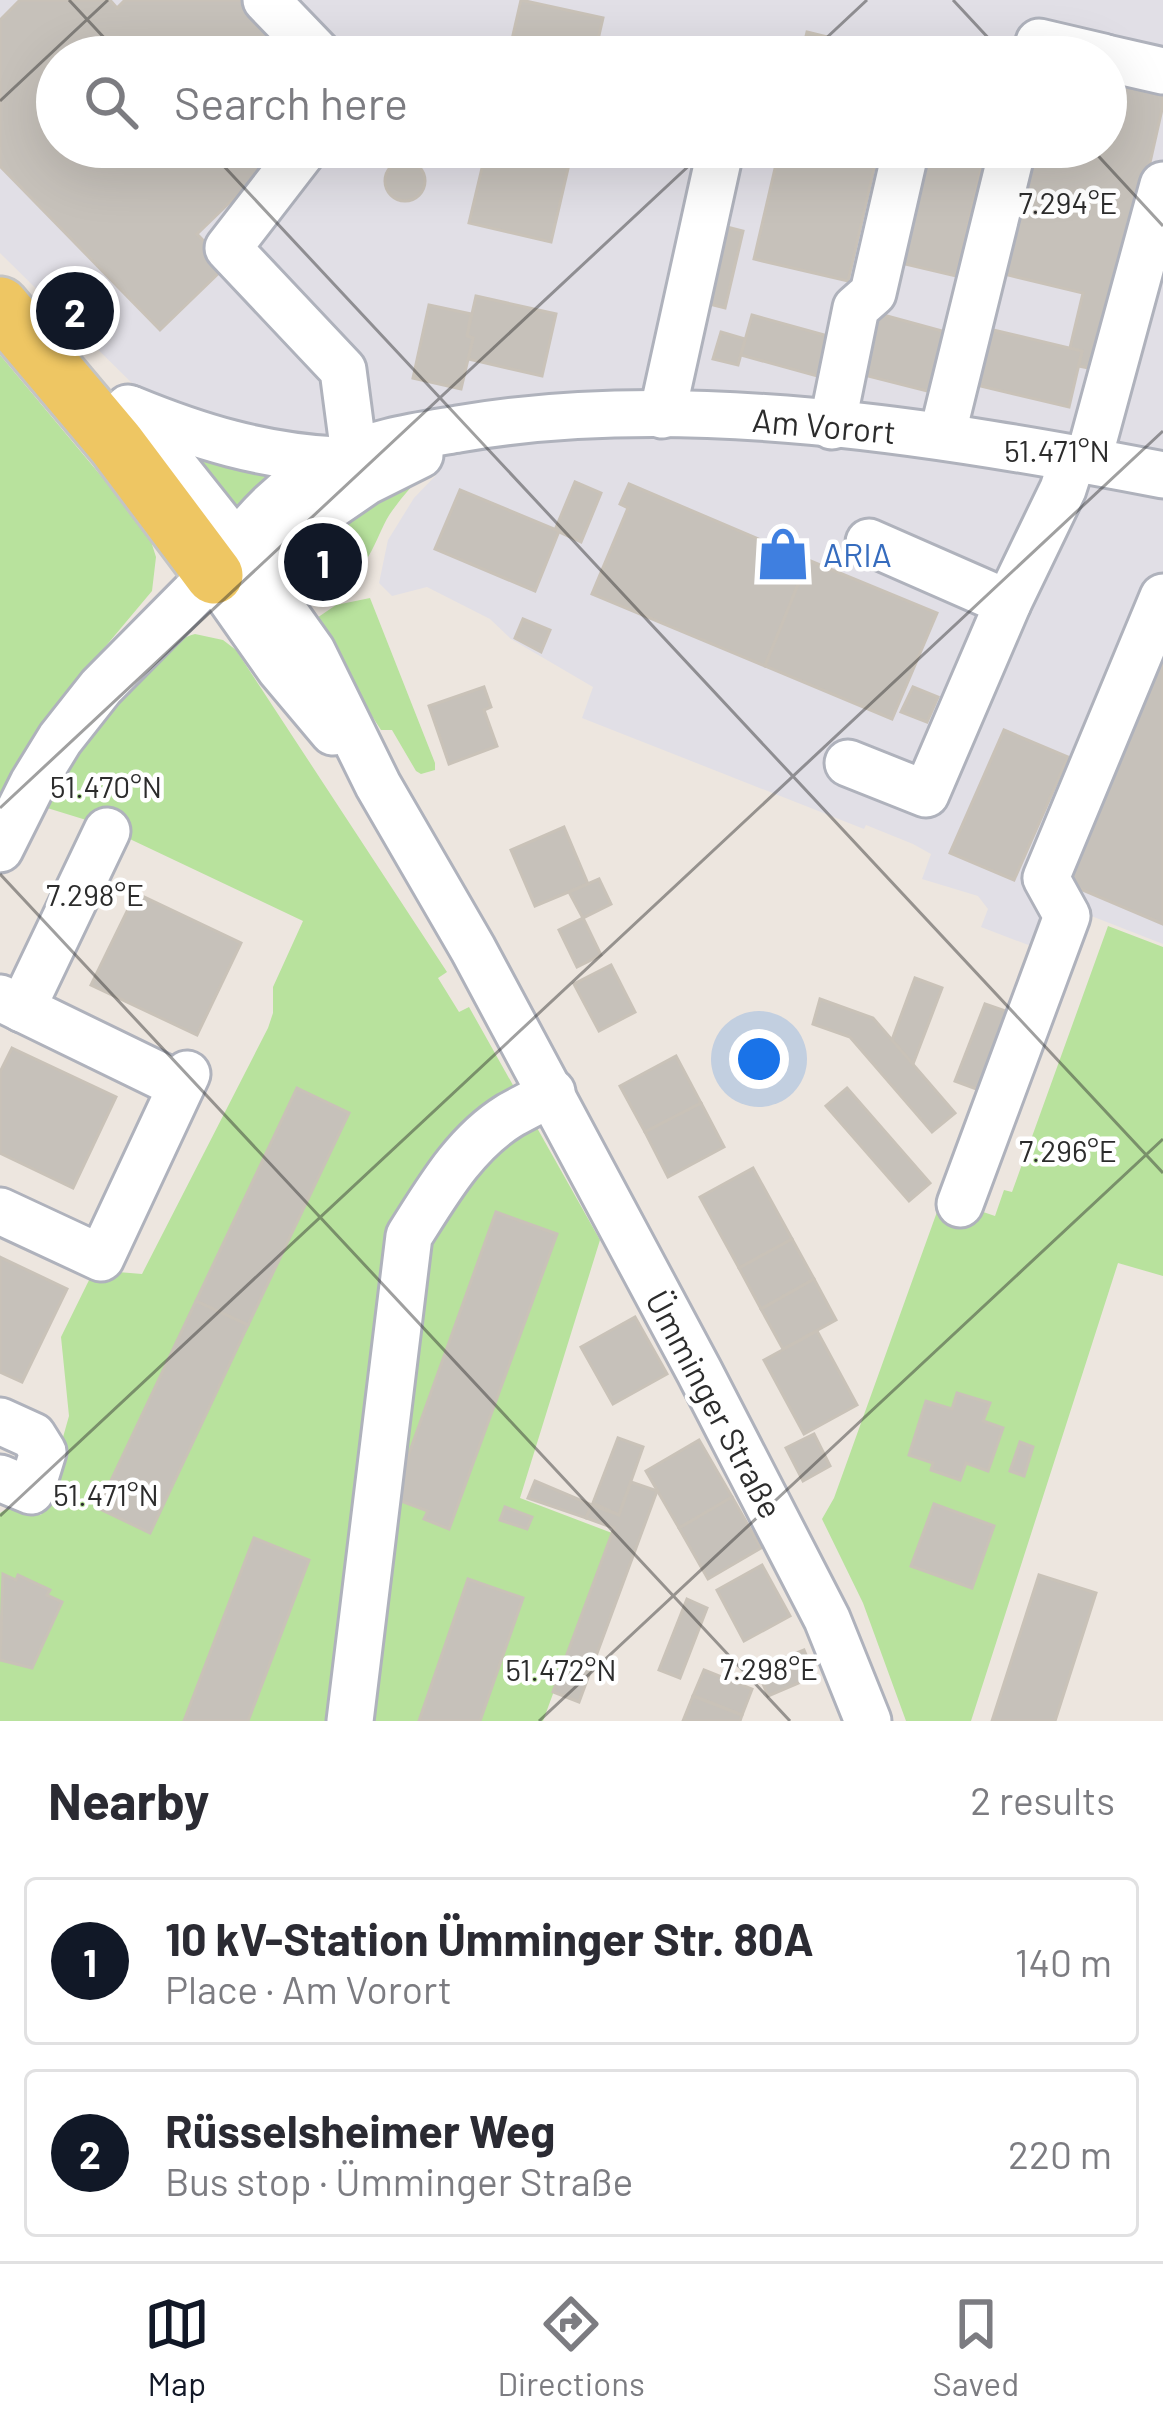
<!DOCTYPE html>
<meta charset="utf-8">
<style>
body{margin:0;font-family:Barlow,sans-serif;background:#f2f2f3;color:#2b2b33}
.you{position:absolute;left:759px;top:1059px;width:42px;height:42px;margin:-30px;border:9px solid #fff;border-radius:50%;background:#1a73e8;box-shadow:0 0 0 18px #1a73e833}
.badge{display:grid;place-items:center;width:78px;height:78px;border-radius:50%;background:#111827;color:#fff;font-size:39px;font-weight:700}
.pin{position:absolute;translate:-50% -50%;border:6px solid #fff;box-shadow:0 3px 12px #0006}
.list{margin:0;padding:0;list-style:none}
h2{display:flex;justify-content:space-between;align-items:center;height:156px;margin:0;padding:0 48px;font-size:51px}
h2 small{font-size:39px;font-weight:400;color:#7c7c81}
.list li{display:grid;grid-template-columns:78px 1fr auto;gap:36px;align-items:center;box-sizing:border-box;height:168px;margin:0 24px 24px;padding:0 24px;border:3px solid #e1e1e2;border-radius:12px}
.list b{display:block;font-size:45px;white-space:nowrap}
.list p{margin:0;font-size:39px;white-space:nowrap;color:#7c7c81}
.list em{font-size:39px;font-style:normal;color:#7c7c81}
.icon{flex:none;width:66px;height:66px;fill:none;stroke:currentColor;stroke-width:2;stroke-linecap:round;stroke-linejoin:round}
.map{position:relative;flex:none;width:1163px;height:1721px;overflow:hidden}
.search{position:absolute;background:#fff;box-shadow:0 12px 48px #0002;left:36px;right:36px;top:36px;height:132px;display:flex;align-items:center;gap:30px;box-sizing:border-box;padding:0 42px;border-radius:66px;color:#7c7c81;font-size:45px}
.sheet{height:540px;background:#fff}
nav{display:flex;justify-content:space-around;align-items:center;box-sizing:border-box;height:168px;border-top:3px solid #e1e1e2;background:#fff;font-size:33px;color:#7c7c81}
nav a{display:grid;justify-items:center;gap:6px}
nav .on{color:#111827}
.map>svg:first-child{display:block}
.industrial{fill:#e1dfe6;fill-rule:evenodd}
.green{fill:#b8e29d}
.building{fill:#c6c1ba;stroke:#c9c2b8;stroke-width:3}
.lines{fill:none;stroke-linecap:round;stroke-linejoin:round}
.minor-casing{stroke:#afb2bc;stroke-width:51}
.major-casing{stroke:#c4c4c4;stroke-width:63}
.minor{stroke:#fff;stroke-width:45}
.major{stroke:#eec663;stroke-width:57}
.ticks{fill:none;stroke:#2c2c2c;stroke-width:3;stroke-opacity:0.45}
.labels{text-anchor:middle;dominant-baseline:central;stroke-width:9;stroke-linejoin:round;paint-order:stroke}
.street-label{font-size:33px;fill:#2c2c2c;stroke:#fff}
.shop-label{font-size:33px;fill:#366cbe;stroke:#fff;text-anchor:start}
.ticks-label{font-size:30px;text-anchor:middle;fill:#2c2c2c;stroke:#fff;stroke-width:9;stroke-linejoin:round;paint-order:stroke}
</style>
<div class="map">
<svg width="1163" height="1721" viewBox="0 0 1163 1721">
<rect width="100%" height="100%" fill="#ede6df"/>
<path class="industrial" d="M0 0H1163V944L1053 901 1036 948 981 927 988 909 978 896 922 879 931 854 913 844 866 825 864 829 582 718 593 687 511 639 490 619 427 587 392 596 379 583 388 540 414 498 440 471 436 465 303 446 141 392 0 253ZM57 57H1106V147H57Z"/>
<g class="green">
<polygon points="0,355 148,532 156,557 152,591 53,709 0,794"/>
<polygon points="187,446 288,470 233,511"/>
<path d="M430 468C416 481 403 495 392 511 374 535 367 592 325 571L331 565 321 554 314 560 303 543Z"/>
<polygon points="370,598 435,763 435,770 421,774 416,771 392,730 381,730 311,622 336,605"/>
<path d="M195 634 223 640 236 650 447 972 438 978 459 1012 469 1007 600 1240 520 1498 612 1533 543 1721H0V1513L17 1503 41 1515 69 1416 61 1337 94 1270 142 1274 268 1028 273 1013V987L303 921 96 823 44 807C71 762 144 647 195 634Z"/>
<polygon points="1108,926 1163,947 1163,1276 1118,1263 971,1721 906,1721 863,1603 822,1519 834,1498 942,1198 995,1216 1004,1190 1012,1192"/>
</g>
<g class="building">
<polygon points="20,0 110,0 117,8 125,0 244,0 299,57 57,57 57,147 287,147 197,234 227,265 160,330 0,166 0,20"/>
<polygon points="521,0 603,18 594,57 508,57"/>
<polygon points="807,32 901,55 900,57 801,57"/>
<polygon points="1106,77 1163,91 1163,105 1103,371 1079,366 1082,351 1070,348 1083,293 1000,273 1031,147 1106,147"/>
<polygon points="487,147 573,147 551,242 469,223"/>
<polygon points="780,147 879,147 848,281 754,259"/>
<polygon points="919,147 986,147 956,276 892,261"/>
<circle cx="405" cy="181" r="20"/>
<polygon points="719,225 743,231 725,308 701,302"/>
<polygon points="476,296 556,314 542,376 468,359 473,338 467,336"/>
<polygon points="429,305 471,314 467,336 473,338 461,389 413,378"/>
<polygon points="876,313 946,332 931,392 860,374"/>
<polygon points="752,315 839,339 828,379 741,355"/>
<polygon points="989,329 1082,351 1069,407 976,385"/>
<polygon points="721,332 745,339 738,365 713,359"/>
<polygon points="575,482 601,493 581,542 555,530"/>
<polygon points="629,484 808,560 765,666 592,594 628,508 620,504"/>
<polygon points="460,490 559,531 535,591 435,549"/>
<polygon points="808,560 937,613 892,719 765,666"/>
<polygon points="523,619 550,630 541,652 515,638"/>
<polygon points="1163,658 1163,924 1066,883"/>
<polygon points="484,687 491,707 484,710 497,746 449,764 429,706"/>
<polygon points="913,687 938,697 927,722 901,712"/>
<polygon points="1004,730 1068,757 1014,880 950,853"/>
<polygon points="564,827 588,884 535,906 511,850"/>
<polygon points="599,879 611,904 583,918 569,892"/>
<polygon points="136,893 241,943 197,1035 91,985"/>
<polygon points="583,918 601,955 577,967 559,930"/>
<polygon points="611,965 635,1012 599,1031 574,984"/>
<polygon points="915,978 942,988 913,1064 892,1040"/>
<polygon points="820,999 873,1018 955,1113 932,1132 850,1037 813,1024"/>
<polygon points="985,1004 1011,1013 982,1091 955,1081"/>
<polygon points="12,1048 116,1097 73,1188 0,1153 0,1072"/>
<polygon points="676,1056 701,1103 645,1132 620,1086"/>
<polygon points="297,1088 349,1113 248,1325 196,1301"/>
<polygon points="847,1088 930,1183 909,1201 826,1106"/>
<polygon points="701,1103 724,1147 668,1177 645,1132"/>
<polygon points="753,1168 792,1239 739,1268 700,1197"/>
<polygon points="496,1212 557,1234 449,1529 424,1519 428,1511 393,1498"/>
<polygon points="792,1239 814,1279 761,1309 739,1268"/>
<polygon points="0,1257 67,1289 22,1382 0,1372"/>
<polygon points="814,1279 836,1320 783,1349 761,1309"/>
<polygon points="196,1301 248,1325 150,1533 98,1508"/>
<polygon points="635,1317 667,1374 613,1404 581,1347"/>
<polygon points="817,1331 857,1405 804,1434 764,1360"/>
<polygon points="957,1393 990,1403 983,1421 1003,1428 988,1471 966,1463 960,1480 931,1470 933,1463 909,1455 926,1401 952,1409"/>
<polygon points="814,1434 830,1466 803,1481 786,1448"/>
<polygon points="618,1438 643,1447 619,1515 593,1503"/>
<polygon points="699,1440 732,1497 679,1528 646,1471"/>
<polygon points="1020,1442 1033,1447 1024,1476 1010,1471"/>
<polygon points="535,1481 592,1505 586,1518 528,1498"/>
<polygon points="631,1482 657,1491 579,1702 553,1692 614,1528 586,1518 592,1505 619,1515"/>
<polygon points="732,1497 761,1548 708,1579 679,1528"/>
<polygon points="934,1504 994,1526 972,1588 911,1566"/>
<polygon points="505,1507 532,1517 527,1529 500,1520"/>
<polygon points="254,1538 309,1560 248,1721 184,1721"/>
<polygon points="762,1565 790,1616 744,1641 717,1590"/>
<polygon points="3,1574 16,1580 18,1575 50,1590 47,1595 62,1602 32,1668 0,1660"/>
<polygon points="1039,1575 1096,1593 1055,1721 992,1721"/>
<polygon points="468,1579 523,1598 480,1721 419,1721"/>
<polygon points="687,1599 707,1608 680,1678 659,1670"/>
<polygon points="804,1650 815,1676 768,1696 757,1669"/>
<polygon points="704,1670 752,1689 742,1715 693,1696"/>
<polygon points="693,1696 742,1715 740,1721 683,1721"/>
</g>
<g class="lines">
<defs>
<g id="minor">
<polyline points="266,0 321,57"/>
<polyline points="1035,57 1039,42 1103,57"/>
<polyline points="1106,58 1163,71"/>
<polyline points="306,147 228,248 343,370 354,454 365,479"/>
<polyline points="128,408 236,544 312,651 378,785 473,949 699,1371 827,1619 868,1721"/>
<path d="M131 409C199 437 262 456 336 460"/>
<polyline points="662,415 721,147"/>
<polyline points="832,426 856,308 873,293 906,149"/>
<polyline points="942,436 1013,147"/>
<polyline points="1088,461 1163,185"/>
<polyline points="869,542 1008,603"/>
<path d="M222 564C254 520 285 485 335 461 373 442 417 436 458 429 682 390 941 432 1163 475"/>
<polyline points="214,575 280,669 333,732"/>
<polyline points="848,763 926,794 1008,603 1063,489 1073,458"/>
<polyline points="0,849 33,783 60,739 101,687 205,582 277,543 366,482 420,455"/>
<polyline points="0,998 181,1086"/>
<polyline points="22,1009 107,831"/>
<polyline points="960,1204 1067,916 1046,878 1163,597"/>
<polyline points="0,1211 101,1258 187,1074"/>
<polyline points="0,1421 33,1436 43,1452 31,1491 0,1478"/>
<path d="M350 1721 409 1236C437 1192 464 1144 509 1116 523 1108 538 1101 552 1092"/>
</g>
<polyline id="major" points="0,306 116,444 214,575"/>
</defs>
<use href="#minor" class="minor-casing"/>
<use href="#major" class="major-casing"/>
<use href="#minor" class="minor"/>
<use href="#major" class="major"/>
</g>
<path class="ticks" d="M69 0 122 57M953 0 1006 57M806 57 867 0M0 101 108 0M206 147 1163 1173M1090 147 1163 226M0 808 709 147M0 874 790 1721M0 1516 1163 431M539 1721 1163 1139"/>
<defs>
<symbol id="shop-bare" viewBox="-9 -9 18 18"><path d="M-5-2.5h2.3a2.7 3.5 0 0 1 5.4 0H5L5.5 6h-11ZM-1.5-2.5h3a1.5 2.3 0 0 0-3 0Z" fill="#3f7fe0" stroke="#fff" stroke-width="2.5" paint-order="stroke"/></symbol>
</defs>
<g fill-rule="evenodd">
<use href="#shop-bare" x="745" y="516" width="76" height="76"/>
</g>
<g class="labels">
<g class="street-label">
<text transform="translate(824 425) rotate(5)">Am Vorort</text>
<text transform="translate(715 1404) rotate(62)">Ümminger Straße</text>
</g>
<g class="shop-label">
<text x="823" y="554">ARIA</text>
</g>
</g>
<g class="ticks-label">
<text x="1068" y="214">7.294°E</text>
<text x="1057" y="462">51.471°N</text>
<text x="106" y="798">51.470°N</text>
<text x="95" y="906">7.298°E</text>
<text x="1068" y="1162">7.296°E</text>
<text x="106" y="1506">51.471°N</text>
<text x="769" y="1680">7.298°E</text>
<text x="561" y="1681">51.472°N</text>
</g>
</svg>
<div class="you"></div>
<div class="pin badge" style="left:323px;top:562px">1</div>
<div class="pin badge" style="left:75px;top:311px">2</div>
<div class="search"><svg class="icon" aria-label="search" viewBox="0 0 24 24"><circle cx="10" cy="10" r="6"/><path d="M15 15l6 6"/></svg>Search here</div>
</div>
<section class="sheet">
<h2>Nearby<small>2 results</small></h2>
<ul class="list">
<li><span class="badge">1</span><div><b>10 kV-Station Ümminger Str. 80A</b><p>Place · Am Vorort</p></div><em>140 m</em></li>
<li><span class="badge">2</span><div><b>Rüsselsheimer Weg</b><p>Bus stop · Ümminger Straße</p></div><em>220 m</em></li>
</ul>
</section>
<nav>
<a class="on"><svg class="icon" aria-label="map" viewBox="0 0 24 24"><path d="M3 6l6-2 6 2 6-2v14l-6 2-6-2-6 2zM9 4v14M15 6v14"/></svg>Map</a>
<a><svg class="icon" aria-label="directions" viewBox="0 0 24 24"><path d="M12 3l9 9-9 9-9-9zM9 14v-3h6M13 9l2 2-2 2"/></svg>Directions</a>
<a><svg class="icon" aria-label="saved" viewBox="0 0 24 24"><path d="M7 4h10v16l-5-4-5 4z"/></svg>Saved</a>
</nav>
